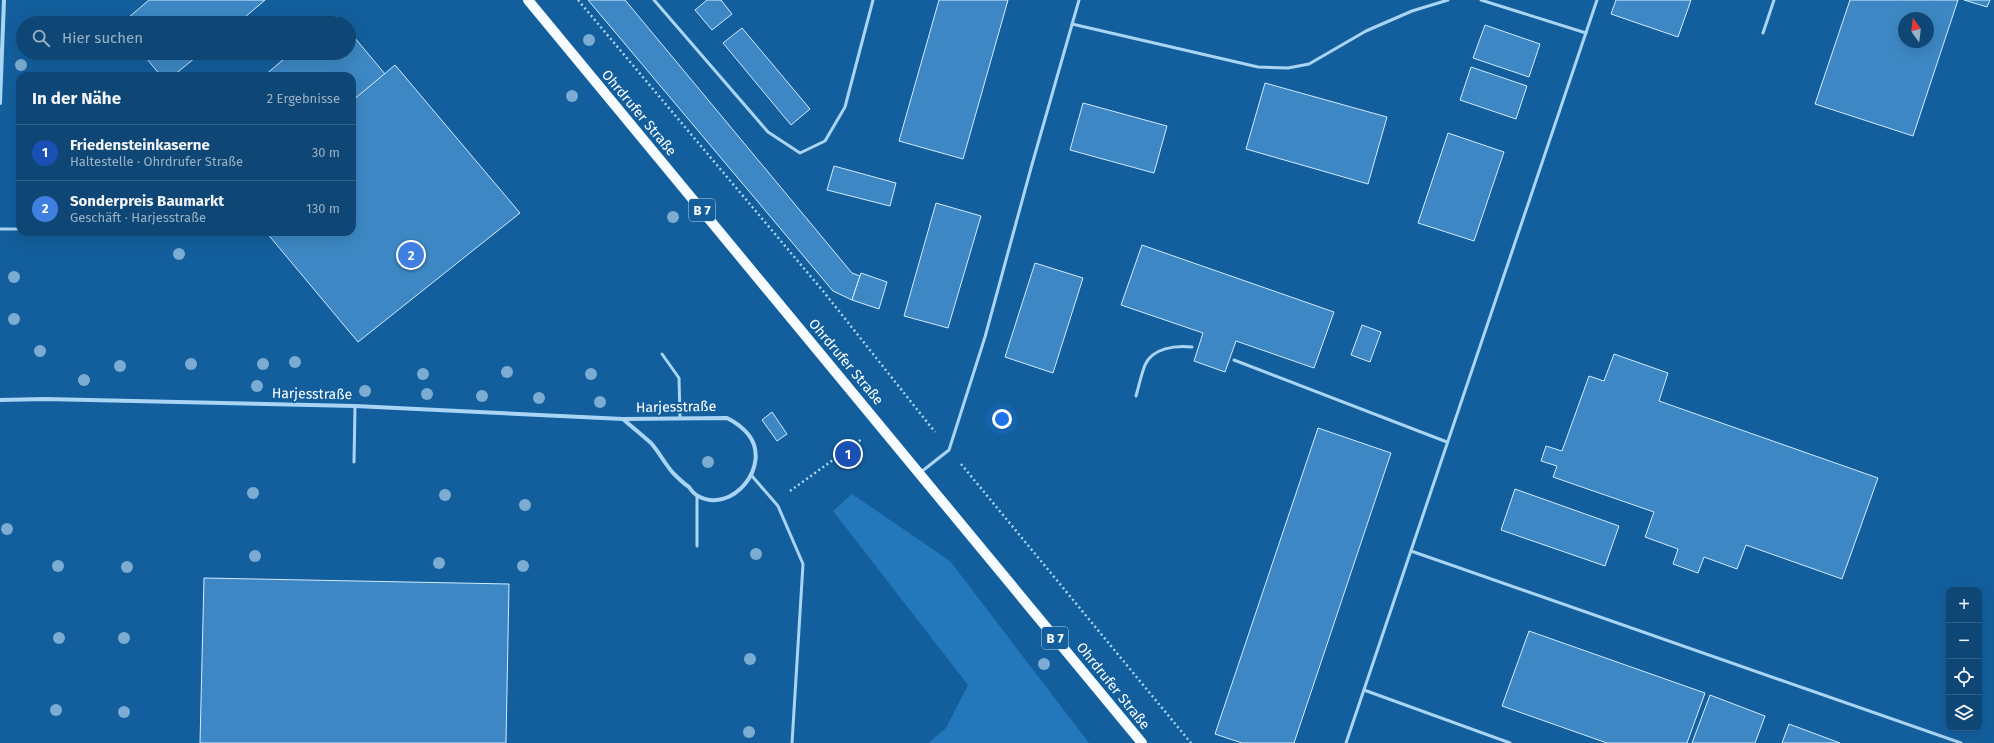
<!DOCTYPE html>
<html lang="de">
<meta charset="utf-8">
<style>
body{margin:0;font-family:"Fira Sans",sans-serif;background:#174e7b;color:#f1f3f6}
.controls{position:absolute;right:12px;bottom:12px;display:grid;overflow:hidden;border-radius:8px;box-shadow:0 4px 16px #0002}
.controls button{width:36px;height:36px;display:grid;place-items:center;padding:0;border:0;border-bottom:1px solid #2e5f88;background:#0e4776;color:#f1f3f6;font:20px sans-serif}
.compass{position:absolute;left:1898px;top:12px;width:36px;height:36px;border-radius:50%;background:#0e4776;box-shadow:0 4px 16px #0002;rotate:346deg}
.you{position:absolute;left:1002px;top:419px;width:14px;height:14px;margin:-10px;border:3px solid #fff;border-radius:50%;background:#1a73e8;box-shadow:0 0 0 6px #1a73e833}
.badge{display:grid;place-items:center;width:26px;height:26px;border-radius:50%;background:#bca0f2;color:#fff;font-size:13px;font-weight:700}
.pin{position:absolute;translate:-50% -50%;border:2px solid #fff;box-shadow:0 1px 4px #0006}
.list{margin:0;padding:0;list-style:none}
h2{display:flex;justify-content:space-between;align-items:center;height:52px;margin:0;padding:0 16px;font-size:17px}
h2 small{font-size:13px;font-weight:400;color:#9bb2c5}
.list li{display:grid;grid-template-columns:26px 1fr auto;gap:12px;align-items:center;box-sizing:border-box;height:56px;padding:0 16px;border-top:1px solid #2e5f88}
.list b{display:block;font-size:15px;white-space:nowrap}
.list p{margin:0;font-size:13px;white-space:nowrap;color:#9bb2c5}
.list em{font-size:13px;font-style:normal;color:#9bb2c5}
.icon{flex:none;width:22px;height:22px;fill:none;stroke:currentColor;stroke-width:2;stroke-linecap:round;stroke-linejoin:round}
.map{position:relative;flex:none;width:1994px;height:743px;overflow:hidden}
.search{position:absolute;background:#0e4776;box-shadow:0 4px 16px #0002;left:16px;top:16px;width:340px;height:44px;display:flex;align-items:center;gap:10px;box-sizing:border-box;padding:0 14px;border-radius:22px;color:#9bb2c5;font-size:15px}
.panel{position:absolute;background:#0e4776;box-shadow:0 4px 16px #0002;left:16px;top:72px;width:340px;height:164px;border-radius:12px}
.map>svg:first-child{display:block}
.green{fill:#2278ba}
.building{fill:#3d88c4;stroke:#d2ebfd;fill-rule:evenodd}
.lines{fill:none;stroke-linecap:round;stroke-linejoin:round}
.path{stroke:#aad4f4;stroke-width:2.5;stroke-dasharray:2 3;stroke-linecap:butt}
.service{stroke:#aad4f4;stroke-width:3}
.minor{stroke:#aad4f4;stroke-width:4}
.primary{stroke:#f6fbff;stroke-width:10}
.tree{fill:#7cacd2}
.labels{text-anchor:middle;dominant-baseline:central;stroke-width:4;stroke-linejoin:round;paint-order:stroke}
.shield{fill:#135f9d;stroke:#b8cfe2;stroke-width:1}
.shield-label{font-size:13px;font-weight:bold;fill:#fff}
.street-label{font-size:14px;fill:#fff;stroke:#135f9d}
</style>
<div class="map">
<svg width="1994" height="743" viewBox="0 0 1994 743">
<rect width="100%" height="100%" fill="#135f9d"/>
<polygon class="green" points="852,494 950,561 1089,743 928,743 946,728 968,685 833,511"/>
<g class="building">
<polygon points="149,0 265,0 238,23 122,23"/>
<polygon points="588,0 625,0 852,273 860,276 852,300 833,291"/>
<polygon points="707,0 721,0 732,14 712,30 695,10"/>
<polygon points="939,0 1008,0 963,159 899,141"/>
<polygon points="1616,0 1691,0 1678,37 1611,14"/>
<path d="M1850 0H1958L1913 136 1815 104ZM1904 18H1928V42H1904Z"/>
<polygon points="1964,0 1990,0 1987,7"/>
<polygon points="336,16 342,23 327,23"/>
<polygon points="1485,25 1540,44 1529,77 1473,58"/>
<polygon points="742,28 810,109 791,125 723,43"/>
<polygon points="349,31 385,74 352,101 352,76 264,76 291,53 349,53"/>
<polygon points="142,53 201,53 173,76 161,76"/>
<polygon points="395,65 520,213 358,342 266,232 352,232 352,101"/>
<polygon points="1471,67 1527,86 1516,119 1460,100"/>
<polygon points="1265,83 1387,117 1368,184 1246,149"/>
<polygon points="1083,103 1167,126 1154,173 1070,150"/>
<polygon points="1448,133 1504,152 1474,241 1418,223"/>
<polygon points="834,166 896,183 890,206 827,190"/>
<polygon points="936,203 981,216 948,328 904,316"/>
<polygon points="1142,245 1334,312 1314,368 1236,341 1225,372 1194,361 1203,333 1121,305"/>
<polygon points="1035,263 1083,278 1053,373 1005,357"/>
<polygon points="861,273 887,282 879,309 852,300"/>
<polygon points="1362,325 1381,332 1370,362 1351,355"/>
<polygon points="1614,354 1668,373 1659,401 1878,478 1842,579 1746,545 1737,569 1704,557 1698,573 1673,564 1678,549 1645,537 1654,512 1553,477 1557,466 1541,461 1546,446 1562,451 1589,376 1604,381"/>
<polygon points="772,412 787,434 777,441 762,420"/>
<polygon points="1318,428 1391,453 1294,743 1242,743 1215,734"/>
<polygon points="1515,489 1619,526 1605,566 1501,530"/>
<polygon points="204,578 509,584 506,743 200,743"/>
<polygon points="1529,631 1705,693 1687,743 1607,743 1502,706"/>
<polygon points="1710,695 1765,716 1755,743 1692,743"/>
<polygon points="1789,724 1840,743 1782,743"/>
</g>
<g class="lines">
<g class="path">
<polyline points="578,0 823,291 935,432"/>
<polyline points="961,464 1191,743"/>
<polyline points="790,491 862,439"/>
</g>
<g class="service">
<polyline points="654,0 768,132 800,153 825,141 845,107 873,0"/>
<polyline points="1481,0 1586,33"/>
<polyline points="1072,24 1258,67 1288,68 1309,64 1366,31 1412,11 1448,0"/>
<polyline points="1763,33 1774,0"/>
<polyline points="0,229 20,229"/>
<polyline points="662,354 679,378 680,417"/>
<polyline points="1234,360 1447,442"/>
<path d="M1136 396C1139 386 1141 375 1145 365 1152 348 1176 345 1192 347"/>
<polyline points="354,462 355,406"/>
<polyline points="921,472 949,450 985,337 1031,168 1079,0"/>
<polyline points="752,476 778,506 803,564 792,743"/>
<polyline points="697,546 697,496"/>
<polyline points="1411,551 1961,743"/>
<polyline points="1364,690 1510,743"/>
<polyline points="1346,743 1597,0"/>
</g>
<g class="minor">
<polyline points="0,103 4,0"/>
<path d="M0 400 45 399 355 406 623 419 727 418C735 422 742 427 748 434 773 465 732 515 698 496 694 494 691 490 689 487 683 483 678 478 673 473 665 464 659 452 651 443 642 435 632 427 623 419"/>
</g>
<polyline class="primary" points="528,0 1142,743"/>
</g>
<g class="tree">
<circle cx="589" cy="40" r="6"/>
<circle cx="21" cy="65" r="6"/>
<circle cx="572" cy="96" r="6"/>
<circle cx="673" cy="217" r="6"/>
<circle cx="179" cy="254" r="6"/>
<circle cx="14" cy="277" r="6"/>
<circle cx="14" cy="319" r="6"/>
<circle cx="40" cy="351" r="6"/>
<circle cx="295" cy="362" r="6"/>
<circle cx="191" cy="364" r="6"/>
<circle cx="263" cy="364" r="6"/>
<circle cx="120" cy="366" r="6"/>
<circle cx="507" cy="372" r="6"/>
<circle cx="423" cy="374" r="6"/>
<circle cx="591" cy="374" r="6"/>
<circle cx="84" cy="380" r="6"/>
<circle cx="257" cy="386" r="6"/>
<circle cx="365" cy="391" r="6"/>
<circle cx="427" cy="394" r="6"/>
<circle cx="482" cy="396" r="6"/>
<circle cx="539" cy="398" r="6"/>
<circle cx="600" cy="402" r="6"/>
<circle cx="708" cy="462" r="6"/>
<circle cx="253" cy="493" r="6"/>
<circle cx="445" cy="495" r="6"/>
<circle cx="525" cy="505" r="6"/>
<circle cx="7" cy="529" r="6"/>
<circle cx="756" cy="554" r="6"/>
<circle cx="255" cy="556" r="6"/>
<circle cx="439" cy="563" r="6"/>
<circle cx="58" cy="566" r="6"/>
<circle cx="523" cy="566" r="6"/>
<circle cx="127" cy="567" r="6"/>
<circle cx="59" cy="638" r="6"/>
<circle cx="124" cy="638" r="6"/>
<circle cx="750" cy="659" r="6"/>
<circle cx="1044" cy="664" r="6"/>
<circle cx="56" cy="710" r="6"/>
<circle cx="124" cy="712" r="6"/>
<circle cx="749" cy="732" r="6"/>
</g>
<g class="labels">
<g class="shield">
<rect x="689" y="199" width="26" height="22" rx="3"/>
<rect x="1042" y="627" width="26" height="22" rx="3"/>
</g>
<g class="shield-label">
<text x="702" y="210">B 7</text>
<text x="1055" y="638">B 7</text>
</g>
<g class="street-label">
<text transform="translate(639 113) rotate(50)">Ohrdrufer Straße</text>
<text transform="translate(846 362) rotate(50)">Ohrdrufer Straße</text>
<text transform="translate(312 394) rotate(1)">Harjesstraße</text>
<text transform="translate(676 407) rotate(-1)">Harjesstraße</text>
<text transform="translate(1113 686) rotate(51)">Ohrdrufer Straße</text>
</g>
</g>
</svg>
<div class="controls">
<button>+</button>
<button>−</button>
<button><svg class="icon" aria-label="locate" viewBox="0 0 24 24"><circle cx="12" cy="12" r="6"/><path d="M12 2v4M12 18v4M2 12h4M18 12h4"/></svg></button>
<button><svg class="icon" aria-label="layers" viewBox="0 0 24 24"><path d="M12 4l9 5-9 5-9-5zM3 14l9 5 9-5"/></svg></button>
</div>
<svg class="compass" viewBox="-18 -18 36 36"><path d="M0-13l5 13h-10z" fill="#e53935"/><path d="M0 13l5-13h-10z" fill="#9bb2c5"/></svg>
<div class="you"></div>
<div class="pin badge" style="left:848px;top:454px;background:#1a4fb4">1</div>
<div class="pin badge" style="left:411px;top:255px;background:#3f7fe0">2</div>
<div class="search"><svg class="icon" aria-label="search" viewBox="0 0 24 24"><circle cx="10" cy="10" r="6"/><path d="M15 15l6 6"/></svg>Hier suchen</div>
<section class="panel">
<h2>In der Nähe<small>2 Ergebnisse</small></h2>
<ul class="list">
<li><span class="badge" style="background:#1a4fb4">1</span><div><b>Friedensteinkaserne</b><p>Haltestelle · Ohrdrufer Straße</p></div><em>30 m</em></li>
<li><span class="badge" style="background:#3f7fe0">2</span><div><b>Sonderpreis Baumarkt</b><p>Geschäft · Harjesstraße</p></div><em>130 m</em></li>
</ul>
</section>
</div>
